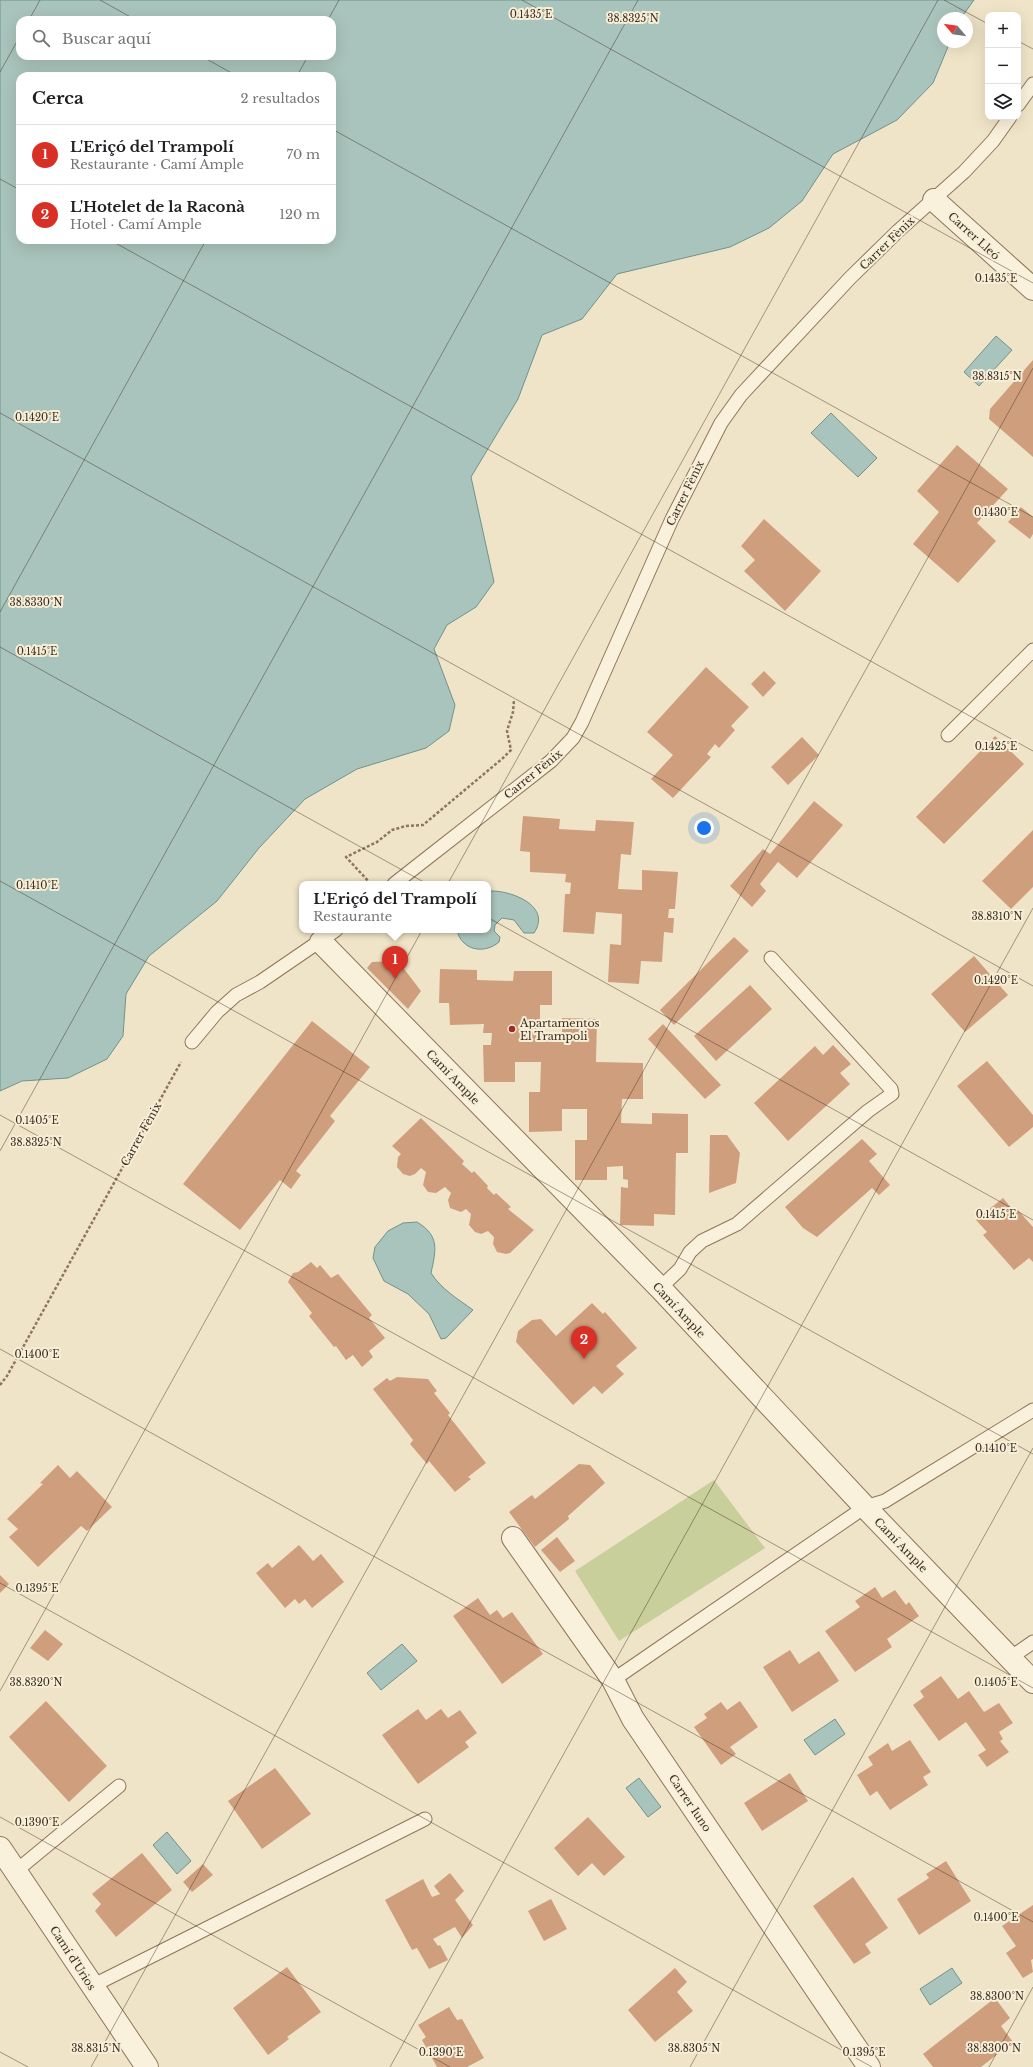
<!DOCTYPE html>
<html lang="es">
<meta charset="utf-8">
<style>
body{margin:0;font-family:"Libre Baskerville",serif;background:#f2f2f2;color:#202124}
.controls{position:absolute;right:12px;top:12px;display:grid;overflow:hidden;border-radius:8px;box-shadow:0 4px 16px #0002}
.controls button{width:36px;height:36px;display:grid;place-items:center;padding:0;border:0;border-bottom:1px solid #e0e0e0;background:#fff;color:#202124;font:20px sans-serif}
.compass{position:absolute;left:937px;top:12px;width:36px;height:36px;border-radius:50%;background:#fff;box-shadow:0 4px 16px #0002;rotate:299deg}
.you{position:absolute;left:704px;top:828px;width:14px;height:14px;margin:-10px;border:3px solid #fff;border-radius:50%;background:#1a73e8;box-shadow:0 0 0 6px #1a73e833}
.badge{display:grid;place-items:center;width:26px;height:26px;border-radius:50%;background:#d93025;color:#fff;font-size:13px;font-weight:700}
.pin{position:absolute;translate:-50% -33px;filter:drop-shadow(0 1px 2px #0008)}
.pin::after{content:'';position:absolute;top:21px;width:14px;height:12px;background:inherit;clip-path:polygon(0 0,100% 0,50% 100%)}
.popup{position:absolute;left:299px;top:881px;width:192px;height:52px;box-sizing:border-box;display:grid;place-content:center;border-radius:8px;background:#fff;filter:drop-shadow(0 1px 3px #0005);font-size:13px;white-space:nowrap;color:#757577}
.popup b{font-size:15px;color:#202124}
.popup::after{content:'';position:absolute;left:50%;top:100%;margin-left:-8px;border:8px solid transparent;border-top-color:#fff}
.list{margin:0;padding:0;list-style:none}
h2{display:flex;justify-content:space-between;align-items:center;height:52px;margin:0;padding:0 16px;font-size:17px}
h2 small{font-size:13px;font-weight:400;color:#757577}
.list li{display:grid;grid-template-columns:26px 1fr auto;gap:12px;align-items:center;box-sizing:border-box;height:60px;padding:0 16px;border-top:1px solid #e0e0e0}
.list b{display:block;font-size:15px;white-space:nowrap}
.list p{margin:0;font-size:13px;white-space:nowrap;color:#757577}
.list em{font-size:13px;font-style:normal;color:#757577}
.icon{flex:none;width:22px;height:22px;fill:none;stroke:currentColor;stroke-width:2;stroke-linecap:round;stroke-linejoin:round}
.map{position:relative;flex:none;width:1033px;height:2067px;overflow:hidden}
.search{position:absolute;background:#fff;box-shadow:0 4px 16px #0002;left:16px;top:16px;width:320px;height:44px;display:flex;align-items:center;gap:10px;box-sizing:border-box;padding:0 14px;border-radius:12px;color:#757577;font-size:15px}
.panel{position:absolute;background:#fff;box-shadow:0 4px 16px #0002;left:16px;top:72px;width:320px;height:172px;border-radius:12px}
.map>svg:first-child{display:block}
.green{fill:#c9cf9b}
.water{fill:#a9c4bc;stroke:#6f938a;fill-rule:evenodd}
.building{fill:#cf9f7d}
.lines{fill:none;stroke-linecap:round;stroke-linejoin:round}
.lane-casing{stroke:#8d765c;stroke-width:15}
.street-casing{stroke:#8d765c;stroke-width:24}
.path{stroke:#8d765c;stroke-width:2.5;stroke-dasharray:3 2;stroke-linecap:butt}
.lane{stroke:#faf1dc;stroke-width:13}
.street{stroke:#faf1dc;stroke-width:22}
.ticks{fill:none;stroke:#3d2e20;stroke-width:1;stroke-opacity:0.45}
.poi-dot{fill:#9e2a2b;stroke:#f7eed8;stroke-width:1.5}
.labels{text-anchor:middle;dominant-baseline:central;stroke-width:4;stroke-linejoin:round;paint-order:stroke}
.street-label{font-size:11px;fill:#3d2e20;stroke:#f7eed8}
.poi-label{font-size:11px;fill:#3d2e20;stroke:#f7eed8;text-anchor:start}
.ticks-label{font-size:10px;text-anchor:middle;fill:#3d2e20;stroke:#f7eed8;stroke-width:4;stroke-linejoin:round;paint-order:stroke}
</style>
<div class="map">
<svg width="1033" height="2067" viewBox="0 0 1033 2067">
<rect width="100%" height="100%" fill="#f0e4c8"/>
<polygon class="green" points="714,1480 765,1548 619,1641 575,1571"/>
<g class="water">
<path d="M0 0H974L961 18H943V42H950L933 83 897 120 833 154 802 201 769 228 730 247 617 274 582 319 542 335 518 399 471 477 494 582 476 607 447 625 434 649 455 705 449 731 426 748 357 769 305 799 259 848 217 901 149 956 126 994 123 1036 107 1059 68 1078 22 1081 0 1091ZM20 20H332V56H20ZM20 76H332V240H20Z"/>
<polygon points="996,336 1012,350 979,386 964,372"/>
<polygon points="831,413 877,458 858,477 811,433"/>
<path d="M492 891C512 891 552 906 534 933H524L514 920 502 918 495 925 494 931 500 937 499 942C484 955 461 950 457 930H488V892Z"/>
<path d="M417 1222C440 1236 436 1250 431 1273 441 1289 458 1299 473 1310L446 1338 441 1339 429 1314 408 1294 384 1281 373 1258 375 1247 388 1231 403 1223Z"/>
<polygon points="402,1644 417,1661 381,1690 367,1673"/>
<polygon points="835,1719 845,1734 815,1755 804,1740"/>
<polygon points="639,1778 661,1807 648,1817 626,1788"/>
<polygon points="167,1832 191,1861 177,1874 153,1845"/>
<polygon points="952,1968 962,1983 930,2005 920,1989"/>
</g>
<g class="building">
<polygon points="1033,360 1033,457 989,419 990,409"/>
<polygon points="957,445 1008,489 977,523 996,541 958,583 913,544 939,512 917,491"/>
<polygon points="1021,507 1033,517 1033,534 1030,539 1008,522"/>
<polygon points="764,519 821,571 785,611 744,571 755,560 741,546"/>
<polygon points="706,667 749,707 731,726 735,730 719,748 715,744 707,754 711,757 673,798 651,779 673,755 647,732"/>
<polygon points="764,671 776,683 763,697 751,684"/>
<polygon points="995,736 1024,764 944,844 916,817"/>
<polygon points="802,737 819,755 788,785 771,767"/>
<polygon points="814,801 843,825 797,878 778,862 760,884 766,891 752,907 730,886 763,849 770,854"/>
<polygon points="523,816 560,819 559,829 595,831 596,820 634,822 631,855 621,854 618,889 642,890 642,870 678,872 675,909 669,909 668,918 674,918 673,933 664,932 662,962 641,961 639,984 608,982 610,944 621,945 622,914 596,912 594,934 563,932 565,894 570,894 571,883 565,882 566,874 530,872 530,852 520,851"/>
<polygon points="1033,830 1033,887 1011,909 982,881"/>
<polygon points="734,937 749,951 674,1025 660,1010"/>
<polygon points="974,956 1008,995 965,1032 931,994"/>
<polygon points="398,961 421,991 408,1009 367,968 372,962"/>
<polygon points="440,969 477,970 477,980 513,981 514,971 552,971 552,1005 540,1005 540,1037 562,1038 562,1018 597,1019 596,1062 643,1063 643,1099 622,1099 621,1123 652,1124 652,1113 688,1114 688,1153 676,1153 675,1215 654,1214 654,1226 620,1225 621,1187 628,1188 628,1180 623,1179 623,1166 607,1167 607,1180 575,1180 575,1140 587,1140 587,1109 562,1109 562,1131 529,1132 529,1092 540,1092 541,1062 515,1062 515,1082 484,1082 483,1045 491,1045 492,1033 483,1033 484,1024 450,1025 449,1003 439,1003"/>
<polygon points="750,985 772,1009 716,1061 694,1036"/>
<polygon points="312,1021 370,1067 330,1116 335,1121 296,1171 301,1175 291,1189 280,1180 240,1230 183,1184"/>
<polygon points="663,1024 721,1085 705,1099 648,1039"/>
<polygon points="833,1045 851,1064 840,1073 850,1084 788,1141 754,1103 815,1046 823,1055"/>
<polygon points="987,1061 1033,1115 1033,1127 1009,1147 957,1086"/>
<polygon points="421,1118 464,1161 462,1164 472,1173 474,1171 488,1186 487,1188 494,1195 496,1193 511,1207 508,1209 534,1230 510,1253 506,1254 497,1252 493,1244 494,1237 488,1231 481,1234 475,1232 469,1225 471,1214 466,1209 461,1212 450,1208 448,1200 451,1193 445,1187 436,1193 428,1192 423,1185 426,1172 421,1168 415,1174 410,1176 403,1174 397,1167 398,1157 401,1154 392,1146"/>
<polygon points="710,1135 727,1135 740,1153 736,1183 709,1193"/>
<polygon points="862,1139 877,1154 869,1161 890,1185 879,1195 872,1188 817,1237 803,1228 785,1207"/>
<polygon points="1003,1198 1013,1210 1016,1208 1033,1227 1033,1262 1029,1258 1014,1270 983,1235 987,1232 976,1220"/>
<polygon points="311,1262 317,1268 320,1265 331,1278 338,1274 372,1315 369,1318 385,1338 369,1351 373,1357 362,1367 353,1355 346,1360 336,1346 334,1347 309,1316 312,1313 288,1282 293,1273 298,1272"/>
<polygon points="592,1303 603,1314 605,1312 637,1348 616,1366 624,1374 602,1394 594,1386 573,1405 516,1342 518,1331 532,1320 541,1319 556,1336"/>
<polygon points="397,1377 428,1379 437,1391 434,1393 450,1413 448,1415 486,1463 468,1477 471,1479 455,1492 429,1461 427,1464 410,1444 413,1440 373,1389 387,1378 390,1381"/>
<polygon points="579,1464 590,1465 605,1483 568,1516 569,1519 535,1547 509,1512 532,1495 535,1499"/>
<polygon points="58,1465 70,1478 77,1471 112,1507 87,1531 81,1526 38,1567 9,1537 18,1529 7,1519 43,1484 40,1483"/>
<polygon points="557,1537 575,1561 560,1572 541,1550"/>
<polygon points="299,1545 313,1561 321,1554 344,1582 312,1608 305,1599 299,1604 295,1599 285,1608 256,1573 268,1563 272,1568"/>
<polygon points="0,1575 9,1584 0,1593"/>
<polygon points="875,1587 882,1598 895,1590 906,1605 909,1602 919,1616 887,1639 892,1647 855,1672 825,1631 860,1607 855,1601"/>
<polygon points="478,1598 490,1615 497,1610 503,1618 512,1612 543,1654 502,1684 453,1616"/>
<polygon points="45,1630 63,1644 48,1661 30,1648"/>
<polygon points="790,1650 799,1664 819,1651 839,1681 792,1712 763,1667"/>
<polygon points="941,1676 958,1699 969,1691 984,1712 999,1703 1013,1723 999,1732 1003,1739 1000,1741 1009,1752 987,1767 978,1755 986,1750 966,1722 939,1741 913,1705 924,1697 920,1691"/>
<polygon points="46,1701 107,1766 69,1802 9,1737"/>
<polygon points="740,1701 758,1727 730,1747 736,1754 721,1765 694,1727 707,1718 704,1714 721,1702 727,1710"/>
<polygon points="418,1709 426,1720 441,1709 448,1718 460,1710 477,1733 465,1742 469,1747 418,1784 382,1735"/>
<polygon points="910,1740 931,1772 923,1777 928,1785 890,1810 877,1791 870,1796 857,1775 873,1765 868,1757 888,1743 892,1751"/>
<polygon points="275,1768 311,1814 262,1849 228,1801"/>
<polygon points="790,1773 808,1801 762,1831 744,1803"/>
<polygon points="588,1817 625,1857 604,1876 592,1863 578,1876 554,1848"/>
<polygon points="142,1853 172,1890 116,1937 95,1911 101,1904 92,1894"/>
<polygon points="946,1861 971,1901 919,1935 897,1899 929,1878 926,1874"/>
<polygon points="203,1864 213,1875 192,1892 183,1882"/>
<polygon points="450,1873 464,1891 455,1900 473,1925 462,1938 455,1927 433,1939 438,1946 440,1945 448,1960 429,1969 417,1948 412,1950 385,1900 423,1879 432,1897 440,1894 434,1886"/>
<polygon points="853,1877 888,1928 865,1944 871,1953 854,1964 813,1906"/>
<polygon points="551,1899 567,1929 544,1941 528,1911"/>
<polygon points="1033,1905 1033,1959 1031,1960 1033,1972 1023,1978 1006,1953 1016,1946 1002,1926"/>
<polygon points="287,1967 321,2012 287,2037 289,2039 268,2055 233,2008"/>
<polygon points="675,1968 687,1982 677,1992 693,2011 655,2042 628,2010"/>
<polygon points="995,1998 1010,2018 1001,2026 1013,2042 981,2067 933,2067 923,2054"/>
<polygon points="449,2007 457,2020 462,2019 484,2058 467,2067 437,2067 422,2040 426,2037 418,2025"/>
</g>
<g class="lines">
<defs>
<g id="lane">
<polyline points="1018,105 1033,84"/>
<polyline points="948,735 1033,650"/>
<polyline points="394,884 551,761 573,738 582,722 672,519 721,423 741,395 850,278 898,231 964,172 993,141 1010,117"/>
<polyline points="192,1042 217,1012 236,995 260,982 336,930"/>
<polyline points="660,1288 680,1269 690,1252 702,1241 737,1224 868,1111 892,1094 891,1089 771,958"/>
<polyline points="1010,1658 1033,1642"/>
<polyline points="613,1680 865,1507 885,1501 1033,1410"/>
<polyline points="16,1871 119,1786"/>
<polyline points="92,1986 425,1819"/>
</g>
<g id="street">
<polyline points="934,200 1033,289"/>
<polyline points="321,942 660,1288 865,1507 1033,1682"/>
<polyline points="513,1538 613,1680 633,1719 869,2067"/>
<polyline points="0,1848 147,2067"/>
</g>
</defs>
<use href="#lane" class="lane-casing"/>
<use href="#street" class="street-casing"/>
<g class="path">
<polyline points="371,884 346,857 377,842 392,830 406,826 423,825 503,758 511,750 507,731 513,712 514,700"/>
<polyline points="0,1385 7,1376 181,1062"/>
</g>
<use href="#lane" class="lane"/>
<use href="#street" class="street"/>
</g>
<path class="ticks" d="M100 0 136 20M522 0 1033 283M944 0 988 24M29 20 40 0M328 20 339 0M1018 41 1033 49M201 56 237 76M0 72 20 36M297 76 308 56M332 129 1033 517M0 179 20 190M110 240 1033 751M0 413 1033 986M0 612 206 240M0 647 1033 1220M0 881 1033 1454M0 1115 1033 1688M0 1151 638 0M0 1349 1033 1922M0 1583 872 2067M0 1691 938 0M0 1817 450 2067M0 2052 28 2067M91 2067 1033 368M390 2067 1033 908M690 2067 1033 1448M989 2067 1033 1987"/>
<circle class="poi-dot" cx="512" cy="1029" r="4"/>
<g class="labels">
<g class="street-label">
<text transform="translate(974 236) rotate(42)">Carrer Lleó</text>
<text transform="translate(887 243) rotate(-44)">Carrer Fènix</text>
<text transform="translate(685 493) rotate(-64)">Carrer Fènix</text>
<text transform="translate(533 774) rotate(-39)">Carrer Fènix</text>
<text transform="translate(453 1077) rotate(46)">Camí Ample</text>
<text transform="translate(141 1134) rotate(-61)">Carrer Fènix</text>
<text transform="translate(679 1310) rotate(47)">Camí Ample</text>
<text transform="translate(901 1545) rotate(46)">Camí Ample</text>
<text transform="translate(690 1803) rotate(56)">Carrer Iuno</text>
<text transform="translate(73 1958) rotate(57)">Camí d'Urios</text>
</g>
<g class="poi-label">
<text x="520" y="1023">Apartamentos<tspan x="520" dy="13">El Trampoli</tspan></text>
</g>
</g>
<g class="ticks-label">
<text x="531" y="18">0.1435°E</text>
<text x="633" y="22">38.8325°N</text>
<text x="996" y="282">0.1435°E</text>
<text x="997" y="380">38.8315°N</text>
<text x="37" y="421">0.1420°E</text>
<text x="996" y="516">0.1430°E</text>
<text x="36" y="606">38.8330°N</text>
<text x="37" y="655">0.1415°E</text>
<text x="996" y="750">0.1425°E</text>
<text x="37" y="889">0.1410°E</text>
<text x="997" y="920">38.8310°N</text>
<text x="996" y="984">0.1420°E</text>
<text x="37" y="1124">0.1405°E</text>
<text x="36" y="1146">38.8325°N</text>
<text x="996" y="1218">0.1415°E</text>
<text x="37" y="1358">0.1400°E</text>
<text x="996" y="1452">0.1410°E</text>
<text x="37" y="1592">0.1395°E</text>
<text x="36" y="1686">38.8320°N</text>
<text x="996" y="1686">0.1405°E</text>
<text x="37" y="1826">0.1390°E</text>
<text x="996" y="1921">0.1400°E</text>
<text x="997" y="2000">38.8300°N</text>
<text x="96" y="2052">38.8315°N</text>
<text x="694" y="2052">38.8305°N</text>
<text x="994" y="2052">38.8300°N</text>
<text x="441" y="2056">0.1390°E</text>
<text x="864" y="2056">0.1395°E</text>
</g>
</svg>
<div class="controls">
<button>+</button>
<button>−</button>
<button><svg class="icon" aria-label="layers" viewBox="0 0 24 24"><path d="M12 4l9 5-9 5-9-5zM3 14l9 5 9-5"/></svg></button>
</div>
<svg class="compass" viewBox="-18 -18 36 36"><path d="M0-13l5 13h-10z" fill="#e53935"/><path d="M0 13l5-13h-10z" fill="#757577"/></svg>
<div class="you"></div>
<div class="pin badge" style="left:395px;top:979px">1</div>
<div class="popup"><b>L'Eriçó del Trampolí</b>Restaurante</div>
<div class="pin badge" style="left:584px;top:1359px">2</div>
<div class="search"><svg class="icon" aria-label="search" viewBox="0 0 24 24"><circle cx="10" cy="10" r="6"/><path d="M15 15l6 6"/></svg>Buscar aquí</div>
<section class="panel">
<h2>Cerca<small>2 resultados</small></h2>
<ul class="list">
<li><span class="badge">1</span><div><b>L'Eriçó del Trampolí</b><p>Restaurante · Camí Ample</p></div><em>70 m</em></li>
<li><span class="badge">2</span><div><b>L'Hotelet de la Raconà</b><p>Hotel · Camí Ample</p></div><em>120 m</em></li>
</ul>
</section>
</div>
